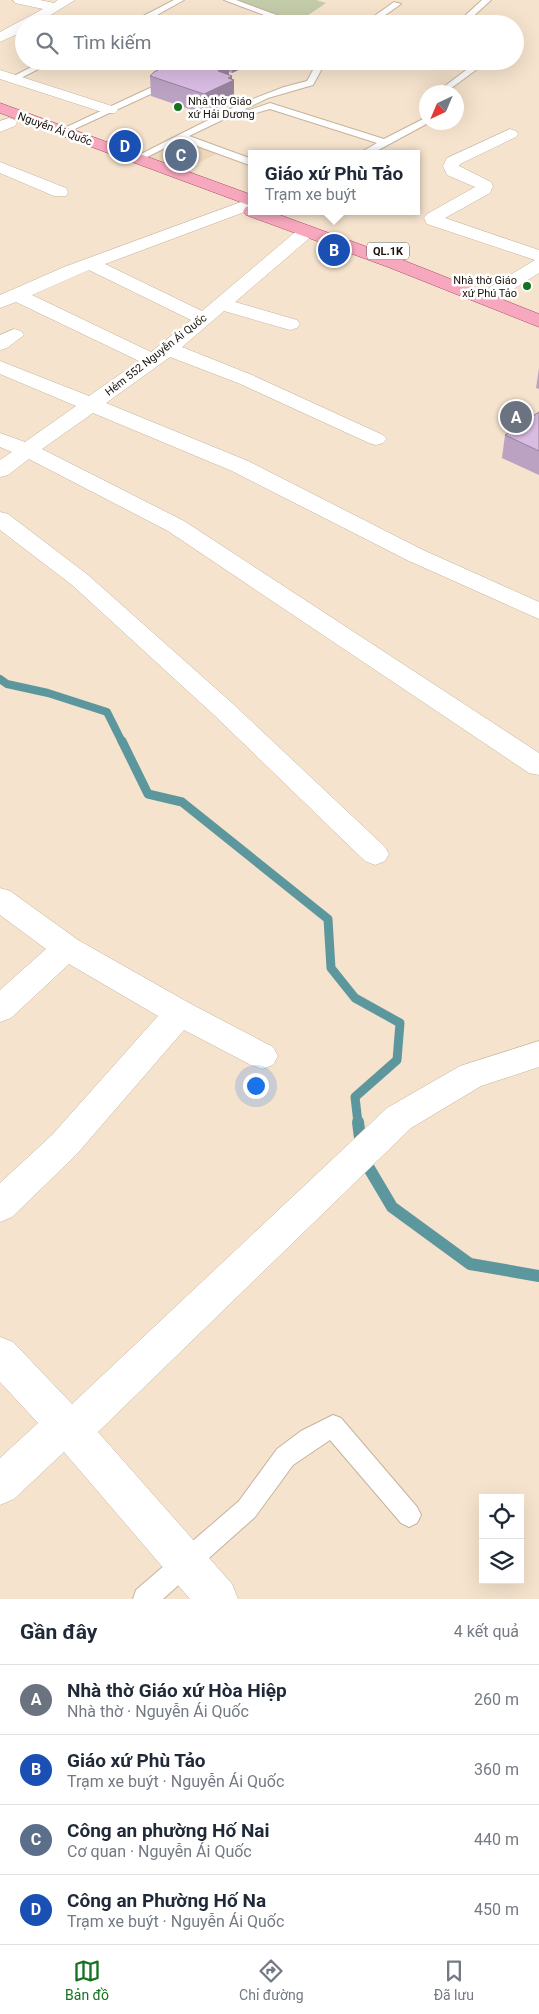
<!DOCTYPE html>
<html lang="vi">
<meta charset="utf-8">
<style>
body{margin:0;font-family:Roboto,sans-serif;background:#f2f2f3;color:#1f2937}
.controls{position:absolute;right:15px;bottom:15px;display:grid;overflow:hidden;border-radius:0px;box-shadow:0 5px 20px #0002}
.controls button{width:45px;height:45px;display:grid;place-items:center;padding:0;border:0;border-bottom:1px solid #e0e1e3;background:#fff;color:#1f2937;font:25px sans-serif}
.compass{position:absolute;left:419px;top:85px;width:45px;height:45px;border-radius:50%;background:#fff;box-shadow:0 5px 20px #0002;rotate:224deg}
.you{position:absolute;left:255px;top:1085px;width:18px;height:18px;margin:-12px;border:4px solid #fff;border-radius:50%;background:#1a73e8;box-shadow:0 0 0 8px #1a73e833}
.badge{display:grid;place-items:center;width:32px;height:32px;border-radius:50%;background:#157220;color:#fff;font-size:16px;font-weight:700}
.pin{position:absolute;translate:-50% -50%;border:2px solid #fff;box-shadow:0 1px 5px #0006}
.popup{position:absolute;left:248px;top:150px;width:172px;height:65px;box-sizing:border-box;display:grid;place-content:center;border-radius:0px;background:#fff;filter:drop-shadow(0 1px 4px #0005);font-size:16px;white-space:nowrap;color:#747a83}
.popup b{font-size:19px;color:#1f2937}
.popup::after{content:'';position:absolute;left:50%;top:100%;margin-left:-10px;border:10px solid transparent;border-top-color:#fff}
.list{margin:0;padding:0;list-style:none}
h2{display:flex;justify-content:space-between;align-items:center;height:65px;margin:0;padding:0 20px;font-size:21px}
h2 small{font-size:16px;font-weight:400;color:#747a83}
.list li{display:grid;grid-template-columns:32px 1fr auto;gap:15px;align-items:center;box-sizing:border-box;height:70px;padding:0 20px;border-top:1px solid #e0e1e3}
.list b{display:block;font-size:19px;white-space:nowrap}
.list p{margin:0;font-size:16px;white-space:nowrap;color:#747a83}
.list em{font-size:16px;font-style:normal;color:#747a83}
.icon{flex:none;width:28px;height:28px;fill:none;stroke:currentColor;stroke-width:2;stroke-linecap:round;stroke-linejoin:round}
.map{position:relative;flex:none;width:539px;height:1599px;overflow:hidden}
.search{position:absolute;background:#fff;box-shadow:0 5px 20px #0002;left:15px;right:15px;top:15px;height:55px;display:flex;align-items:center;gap:12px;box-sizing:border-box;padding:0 18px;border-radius:28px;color:#747a83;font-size:19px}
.sheet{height:345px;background:#fff}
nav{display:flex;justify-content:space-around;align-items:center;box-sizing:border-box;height:70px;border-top:1px solid #e0e1e3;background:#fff;font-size:14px;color:#747a83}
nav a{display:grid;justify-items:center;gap:2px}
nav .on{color:#157220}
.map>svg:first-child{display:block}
.built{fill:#eed7bb}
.green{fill:#c3cba9}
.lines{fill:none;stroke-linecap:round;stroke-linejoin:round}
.stream-far2{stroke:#5d979e;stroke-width:8}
.stream-far1{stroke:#5d979e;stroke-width:9}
.stream{stroke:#5d979e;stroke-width:12}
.service-casing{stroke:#c4b39d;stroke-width:2}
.minor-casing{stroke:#c4b39d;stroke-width:1}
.tertiary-casing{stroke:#c4b39d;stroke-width:1}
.primary-casing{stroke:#a54e63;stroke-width:1}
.service{fill:#fff;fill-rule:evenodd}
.minor{fill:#fff;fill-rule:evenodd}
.tertiary{fill:#fff;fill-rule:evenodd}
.primary{fill:#f7a7be;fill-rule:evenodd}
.wall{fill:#bba2c2}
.shaded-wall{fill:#98849e}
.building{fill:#d9bce2;stroke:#98849e}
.poi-dot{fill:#157220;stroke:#fff;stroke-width:2}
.labels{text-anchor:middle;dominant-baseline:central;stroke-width:5;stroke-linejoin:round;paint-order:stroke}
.far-poi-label{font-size:11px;fill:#19130b;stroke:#fff;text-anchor:start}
.far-street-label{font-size:11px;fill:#19130b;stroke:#fff}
.shield{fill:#fff;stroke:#5e5a54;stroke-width:1}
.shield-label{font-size:11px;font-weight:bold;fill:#19130b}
</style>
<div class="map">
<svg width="539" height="1599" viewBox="0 0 539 1599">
<rect width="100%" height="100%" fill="#f5e3cd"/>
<polygon class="built" points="183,139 218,153 183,171 145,157"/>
<polygon class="green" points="233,0 316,0 326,3 298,22"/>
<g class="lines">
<polyline class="stream-far2" points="0,679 7,684 48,693 107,712 122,742"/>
<polyline class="stream-far1" points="122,741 148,794 182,802 328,919 331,968 355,998 400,1023 397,1060 355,1097 358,1123"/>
<g class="stream">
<polyline points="358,1122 361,1146"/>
<polyline points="363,1158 392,1207 470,1264 539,1276"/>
</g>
<defs>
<g id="service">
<polygon points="174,0 184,0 157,15 177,24 165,24 150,18 139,24 128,24"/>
<polygon points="224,0 236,0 301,24 288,24"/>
<polygon points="482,0 491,0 465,24 456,24"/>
<polygon points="394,2 401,4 384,16 421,24 401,24 378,20 372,24 363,24"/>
<polygon points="43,61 54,61 17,80 10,78"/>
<polygon points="318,61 326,61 313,85 268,98 189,136 252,159 252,166 181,140 139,161 133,161 131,159 240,104 284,87 307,81"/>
<polygon points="478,61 488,61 446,92 437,92"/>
<polygon points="150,88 153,89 153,93 66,133 63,134 58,131"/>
<polygon points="456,101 459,102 461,106 456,109"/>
<polygon points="270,103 384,139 423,119 426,118 426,122 430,122 371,154 358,154 377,143 270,109 252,114 247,111"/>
<polygon points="333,1415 341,1418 417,1507 421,1515 417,1523 409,1527 401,1523 330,1440 293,1465 255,1517 163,1599 133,1599 136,1590 239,1501 277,1449 301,1431"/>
</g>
<g id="minor">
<polygon points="13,0 40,0 54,3 58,0 75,0 36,24 24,24 24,31 0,42 0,32 43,9 15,3"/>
<polygon points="0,70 115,107 118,110 115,113 105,113 0,79"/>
<polygon points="510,129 516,131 518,134 516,137 460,164 459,166 491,182 493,186 490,193 445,218 539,250 539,273 504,295 497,297 490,295 488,291 490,287 535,260 427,224 424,218 427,214 475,187 447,175 443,166 447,158"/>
<polygon points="0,162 66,188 68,192 66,196 54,196 0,173"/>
<path d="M241 202 247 203 250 207 247 211 105 264 202 311 300 228 306 227 312 228 315 232 312 236 235 302 297 320 300 324 297 328 290 330 224 311 182 347 252 375 383 435 387 439 383 443 376 445 369 443 238 383 170 357 106 403 248 461 423 550 539 602V619L407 560 232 471 93 413 42 449 184 521 539 753V775L529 773 168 531 29 459 8 475 0 477V460L12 452 0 447V433L25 442 76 406 0 374V361L89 396 139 361 16 302 0 308V295L64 267ZM89 270 191 320 151 352 32 295Z"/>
<polygon points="14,329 21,331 24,335 7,348 0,350 0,335"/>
<polygon points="0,512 8,514 88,575 232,703 385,847 389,854 385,861 375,865 365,861 214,715 72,585 0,530"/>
<polygon points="0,888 10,891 78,940 191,1004 273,1047 278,1056 273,1065 262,1069 251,1065 184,1030 76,1155 12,1217 0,1222 0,1183 52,1135 158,1016 69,964 11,1018 0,1022 0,990 46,949 0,915"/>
<polygon points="539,1041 539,1067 481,1086 411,1128 98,1432 232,1584 238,1599 190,1599 64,1452 14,1499 0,1505 0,1458 38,1423 0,1382 0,1337 13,1342 72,1404 387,1108 460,1066"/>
</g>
<polygon id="tertiary" points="9,118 15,120 17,123 15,126 0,132 0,121"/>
<polygon id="primary" points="0,103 252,195 252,211 269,211 400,259 539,314 539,327 388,267 246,215 243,211 246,207 251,206 0,113"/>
</defs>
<use href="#service" class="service-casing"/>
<use href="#minor" class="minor-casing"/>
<use href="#tertiary" class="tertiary-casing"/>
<use href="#primary" class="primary-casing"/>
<use href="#service" class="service"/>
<use href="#minor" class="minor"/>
<use href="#tertiary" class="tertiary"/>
<use href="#primary" class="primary"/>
</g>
<g class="wall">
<polygon points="175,61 258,61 232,73 229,72 229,75 232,76 232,79 234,80 234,100 204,114 151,96 150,76"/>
<polygon points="539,368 539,389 536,388"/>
<polygon points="539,412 539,475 502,458 505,435"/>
</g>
<g class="shaded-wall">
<polygon points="232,61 258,61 232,73"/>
<polygon points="229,65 229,78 232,76 232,81 234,80 234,100 204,114 204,94 218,71"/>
</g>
<g class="building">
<polygon points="175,61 218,61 229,65 218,71 232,76 228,78 234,80 204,94 150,76 154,72"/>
<polygon points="539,412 539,451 505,435"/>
</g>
<g class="poi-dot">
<circle cx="178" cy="107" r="5"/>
<circle cx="527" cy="286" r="5"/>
</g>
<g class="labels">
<g class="far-poi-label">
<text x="188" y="101">Nhà thờ Giáo<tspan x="188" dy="13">xứ Hải Dương</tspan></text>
<text x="517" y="280" text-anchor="end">Nhà thờ Giáo<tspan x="517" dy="13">xứ Phú Tảo</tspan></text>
</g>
<g class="far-street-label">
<text transform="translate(55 129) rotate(20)">Nguyễn Ái Quốc</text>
<text transform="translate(156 355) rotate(-38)">Hẻm 552 Nguyễn Ái Quốc</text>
</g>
<rect class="shield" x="367" y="242.5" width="42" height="17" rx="4"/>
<g class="shield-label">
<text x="388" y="251">QL.1K</text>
</g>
</g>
</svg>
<div class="controls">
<button><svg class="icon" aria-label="locate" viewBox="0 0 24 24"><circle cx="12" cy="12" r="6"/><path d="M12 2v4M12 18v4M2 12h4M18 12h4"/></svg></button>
<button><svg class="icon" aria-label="layers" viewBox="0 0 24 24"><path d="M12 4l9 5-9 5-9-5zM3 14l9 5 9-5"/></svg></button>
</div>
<svg class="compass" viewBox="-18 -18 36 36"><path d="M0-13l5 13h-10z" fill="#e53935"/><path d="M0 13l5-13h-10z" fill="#747a83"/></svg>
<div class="you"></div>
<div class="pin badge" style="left:516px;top:417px;background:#6b7280">A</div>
<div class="pin badge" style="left:334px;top:250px;background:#1a4fb4">B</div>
<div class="popup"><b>Giáo xứ Phù Tảo</b>Trạm xe buýt</div>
<div class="pin badge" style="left:181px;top:155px;background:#5c6f8a">C</div>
<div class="pin badge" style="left:125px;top:146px;background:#1a4fb4">D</div>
<div class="search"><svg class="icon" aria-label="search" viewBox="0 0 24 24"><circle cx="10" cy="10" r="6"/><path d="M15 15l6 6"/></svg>Tìm kiếm</div>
</div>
<section class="sheet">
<h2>Gần đây<small>4 kết quả</small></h2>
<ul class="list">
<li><span class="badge" style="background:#6b7280">A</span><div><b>Nhà thờ Giáo xứ Hòa Hiệp</b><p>Nhà thờ · Nguyễn Ái Quốc</p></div><em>260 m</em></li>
<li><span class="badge" style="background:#1a4fb4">B</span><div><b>Giáo xứ Phù Tảo</b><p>Trạm xe buýt · Nguyễn Ái Quốc</p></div><em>360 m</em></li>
<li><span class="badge" style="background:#5c6f8a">C</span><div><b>Công an phường Hố Nai</b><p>Cơ quan · Nguyễn Ái Quốc</p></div><em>440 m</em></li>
<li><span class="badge" style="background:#1a4fb4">D</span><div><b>Công an Phường Hố Na</b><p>Trạm xe buýt · Nguyễn Ái Quốc</p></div><em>450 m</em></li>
</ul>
</section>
<nav>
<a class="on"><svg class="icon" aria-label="map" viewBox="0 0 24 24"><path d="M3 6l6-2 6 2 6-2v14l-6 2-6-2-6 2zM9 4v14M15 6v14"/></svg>Bản đồ</a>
<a><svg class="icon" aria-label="directions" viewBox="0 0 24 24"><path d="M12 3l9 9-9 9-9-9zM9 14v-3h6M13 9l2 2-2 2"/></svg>Chỉ đường</a>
<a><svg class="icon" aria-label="saved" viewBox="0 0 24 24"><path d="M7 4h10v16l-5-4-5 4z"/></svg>Đã lưu</a>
</nav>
